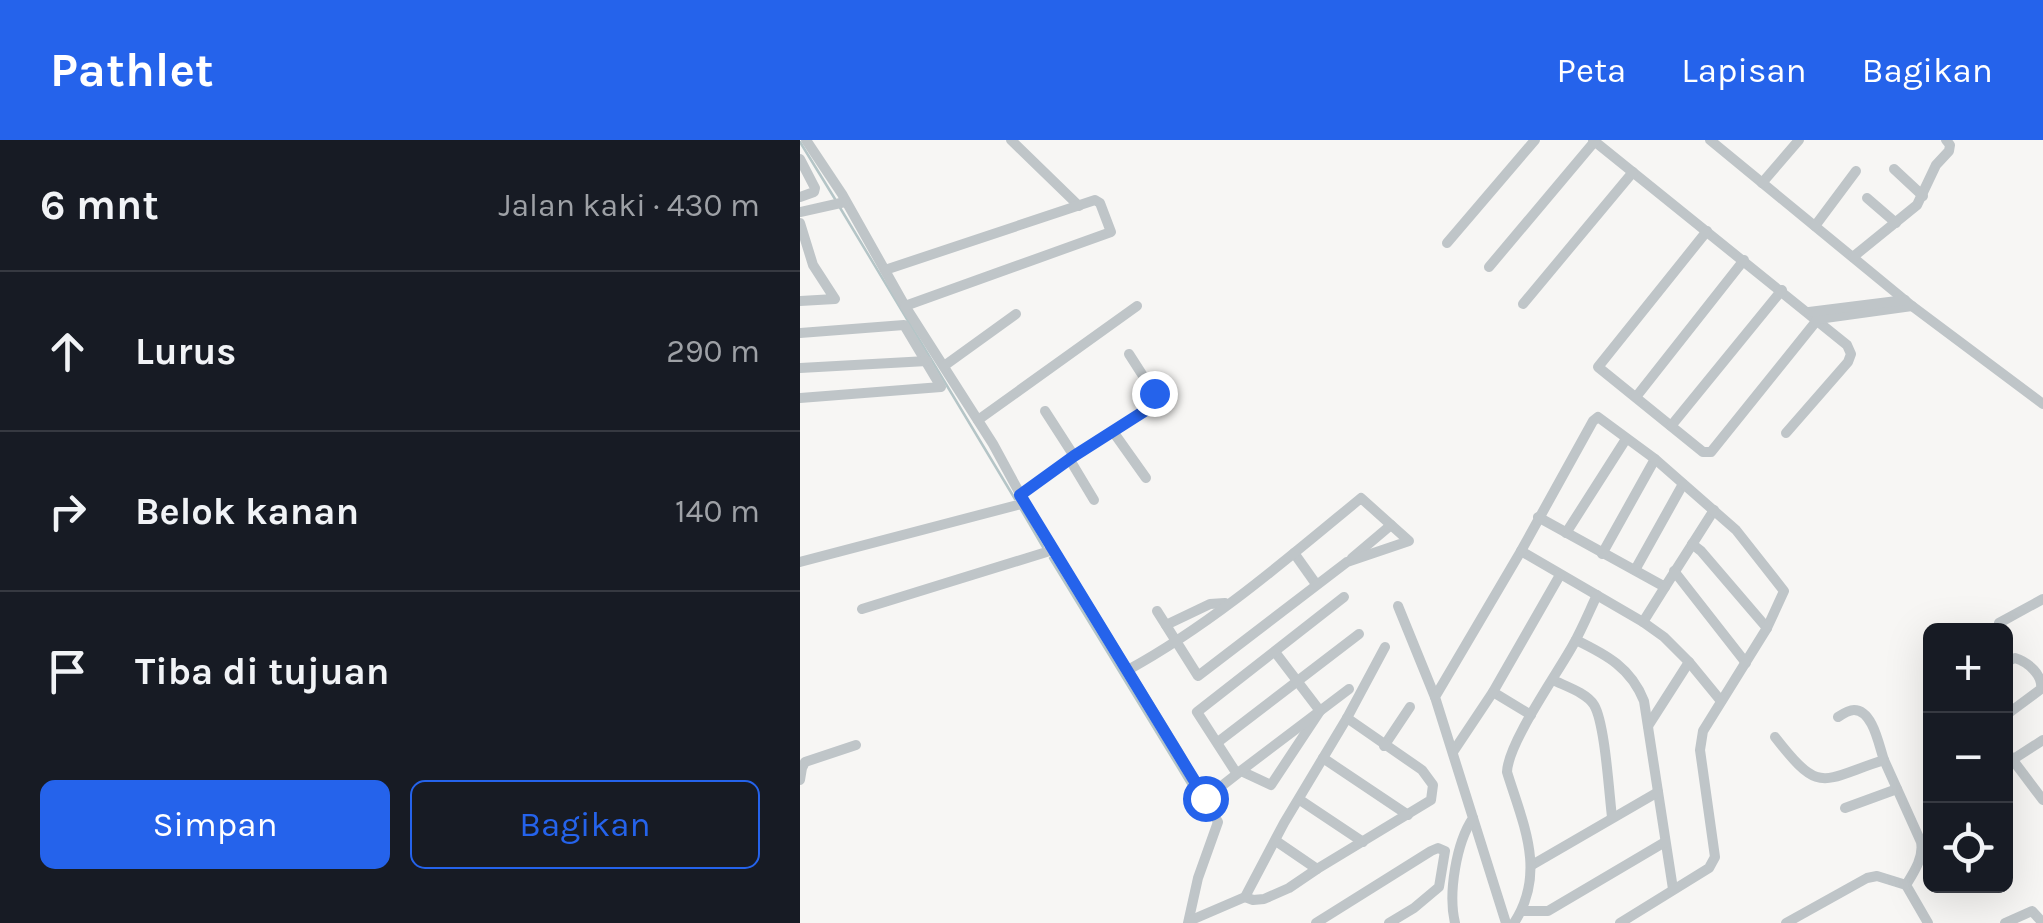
<!DOCTYPE html>
<html lang="id">
<meta charset="utf-8">
<style>
body{margin:0;font-family:Karla,sans-serif;background:#20242c;color:#f1f3f6}
.controls{position:absolute;right:30px;bottom:30px;display:grid;overflow:hidden;border-radius:15px;box-shadow:0 10px 40px #0002}
.controls button{width:90px;height:90px;display:grid;place-items:center;padding:0;border:0;border-bottom:2px solid #363941;background:#171b24;color:#f1f3f6;font:50px sans-serif}
.stop{position:absolute;width:30px;height:30px;margin:-22px;border:8px solid #2563eb;border-radius:50%;background:#fff}
.stop.end{background:#2563eb;border-color:#fff;box-shadow:0 2px 10px #0008}
.list{margin:0;padding:0;list-style:none}
h2{display:flex;justify-content:space-between;align-items:center;height:130px;margin:0;padding:0 40px;font-size:42px}
h2 small{font-size:32px;font-weight:400;color:#9ea1a6}
.list li{display:grid;grid-template-columns:65px 1fr auto;gap:30px;align-items:center;box-sizing:border-box;height:160px;padding:0 40px;border-top:2px solid #363941}
.list b{display:block;font-size:38px;white-space:nowrap}
.list em{font-size:32px;font-style:normal;color:#9ea1a6}
.actions{display:flex;gap:20px;padding:30px 40px}
.actions a{flex:1;padding:22px 0;border:2px solid #2563eb;border-radius:15px;text-align:center;font-size:35px;color:#2563eb}
.actions .main{background:#2563eb;color:#fff}
.icon{flex:none;width:55px;height:55px;fill:none;stroke:currentColor;stroke-width:2;stroke-linecap:round;stroke-linejoin:round}
.map{position:relative;flex:none;width:1243px;height:783px;overflow:hidden}
header{display:flex;align-items:center;gap:60px;box-sizing:border-box;height:140px;padding:0 50px;background:#2563eb;color:#fff}
header strong{font-size:48px}
nav{display:flex;gap:55px;margin-inline-start:auto;font-size:35px}
main{display:flex}
aside{flex:1;background:#171b24}
.map>svg:first-child{display:block}
.lines{fill:none;stroke-linecap:round;stroke-linejoin:round}
.stream{stroke:#b5c5c7;stroke-width:2.5}
.minor{stroke:#bfc5c8;stroke-width:10}
.route{stroke:#2563eb;stroke-width:12}
</style>
<header>
<strong>Pathlet</strong>
<nav><a>Peta</a><a>Lapisan</a><a>Bagikan</a></nav>
</header>
<main>
<aside>
<h2>6 mnt<small>Jalan kaki · 430 m</small></h2>
<ul class="list">
<li><svg class="icon" aria-label="ahead" viewBox="0 0 24 24"><path d="M12 20V5M6 11l6-6 6 6"/></svg><div><b>Lurus</b></div><em>290 m</em></li>
<li><svg class="icon" aria-label="right" viewBox="0 0 24 24"><path d="M7 20v-9h11M14 6l5 5-5 5"/></svg><div><b>Belok kanan</b></div><em>140 m</em></li>
<li><svg class="icon" aria-label="arrive" viewBox="0 0 24 24"><path d="M6 21V4h12l-3 4 3 4H6"/></svg><div><b>Tiba di tujuan</b></div></li>
</ul>
<div class="actions"><a class="main">Simpan</a><a>Bagikan</a></div>
</aside>
<div class="map">
<svg width="1243" height="783" viewBox="0 0 1243 783">
<rect width="100%" height="100%" fill="#f7f6f4"/>
<g class="lines">
<g class="stream">
<polyline points="0,2 35,59"/>
<polyline points="39,66 215,359"/>
<polyline points="219,366 243,407"/>
<polyline points="250,418 390,647"/>
</g>
<g class="minor">
<polyline points="6,0 42,54 105,166 193,304 225,363 377,610 418,682 398,738 388,783"/>
<polyline points="211,0 279,66"/>
<polyline points="793,0 1047,205 1051,214 1048,222 986,293"/>
<polyline points="910,0 1112,166 1243,264"/>
<polyline points="0,19 15,48 14,52 0,57"/>
<polyline points="1094,29 1123,56"/>
<polyline points="962,43 999,0"/>
<polyline points="1067,58 1096,83"/>
<polyline points="0,72 45,62"/>
<polyline points="0,83 13,125 35,159 0,161"/>
<polyline points="1015,86 1056,31"/>
<polyline points="907,91 798,227 903,312 911,312 1018,179 1112,166"/>
<polyline points="647,103 735,0"/>
<polyline points="1053,117 1117,65 1136,25 1149,11 1150,5 1146,0"/>
<polyline points="689,127 795,1"/>
<polyline points="85,130 295,60 300,63 311,92 105,166"/>
<polyline points="723,164 833,32"/>
<polyline points="1009,172 1105,160"/>
<polyline points="0,193 104,185 141,247 0,258"/>
<polyline points="144,226 216,174"/>
<polyline points="0,228 127,221"/>
<polyline points="836,257 944,120"/>
<polyline points="245,271 274,316"/>
<polyline points="178,280 337,166"/>
<polyline points="871,286 982,150"/>
<polyline points="314,293 346,338"/>
<polyline points="270,320 294,360"/>
<polyline points="220,355 274,316 356,264 357,258 354,253 329,214"/>
<polyline points="738,377 865,447 914,370"/>
<polyline points="766,393 826,299"/>
<polyline points="892,404 901,411 967,488"/>
<polyline points="721,411 843,482 864,497 889,522 921,561"/>
<polyline points="494,413 516,444"/>
<polyline points="802,414 855,319"/>
<polyline points="552,418 591,385"/>
<polyline points="0,422 225,363"/>
<polyline points="835,430 883,344"/>
<polyline points="874,431 946,523"/>
<polyline points="598,466 635,557"/>
<polyline points="62,469 253,410"/>
<polyline points="843,482 865,447"/>
<polyline points="1199,483 1243,459"/>
<polyline points="366,485 410,464 425,463"/>
<path d="M776 500C807 515 831 528 844 561L873 749"/>
<path d="M1206 522 1215 518C1228 522 1243 535 1241 549L1206 575"/>
<path d="M328 530C412 484 487 419 561 358L609 401 547 422 398 536 357 471"/>
<path d="M753 540C765 546 787 553 794 565 805 583 809 653 812 677"/>
<polyline points="693,552 731,575"/>
<polyline points="848,586 889,522"/>
<path d="M975 597C1021 656 1021 640 1084 620 1079 606 1073 570 1054 570 1049 570 1041 575 1038 577"/>
<polyline points="418,602 559,494"/>
<polyline points="584,606 610,567"/>
<polyline points="1206,611 1243,660"/>
<polyline points="653,612 693,552 760,435"/>
<polyline points="523,618 608,675"/>
<path d="M1084 620 1121 702C1124 717 1114 732 1106 745L1128 783"/>
<polyline points="1212,620 1243,600"/>
<polyline points="441,631 471,645 520,571 475,512"/>
<polyline points="438,633 549,549"/>
<polyline points="0,640 2,628 5,622 56,605"/>
<polyline points="405,659 437,634 397,572 544,457"/>
<polyline points="500,660 563,702"/>
<polyline points="1045,668 1097,649"/>
<polyline points="673,678 706,783"/>
<polyline points="476,701 517,729"/>
<polyline points="732,725 858,652"/>
<polyline points="445,757 453,760 464,759 489,748 517,729 631,660 633,645 622,630 547,578"/>
<polyline points="722,771 748,771 865,702"/>
<polyline points="389,781 445,757 484,683 547,578 585,507"/>
<polyline points="516,783 631,711 638,708 645,711 639,747 614,768 589,783"/>
<path d="M655 783C648 754 656 703 673 678L635 557 721 411 793 281 798 277 855 319 936 390 984 451 967 488 903 591 900 610 915 717 909 728 820 783"/>
<path d="M714 783C747 732 723 684 707 632 708 603 757 534 773 505 782 489 789 472 797 455"/>
<polyline points="986,783 1067,738 1077,736 1106,745"/>
<polyline points="1205,783 1232,771 1243,783"/>
</g>
</g>
<g class="lines">
<polyline class="route" points="354,253 357,258 354,265 274,316 220,355 405,658"/>
</g>
</svg>
<div class="controls">
<button>+</button>
<button>−</button>
<button><svg class="icon" aria-label="locate" viewBox="0 0 24 24"><circle cx="12" cy="12" r="6"/><path d="M12 2v4M12 18v4M2 12h4M18 12h4"/></svg></button>
</div>
<div class="stop" style="left:405px;top:658px"></div>
<div class="stop end" style="left:354px;top:253px"></div>
</div>
</main>
